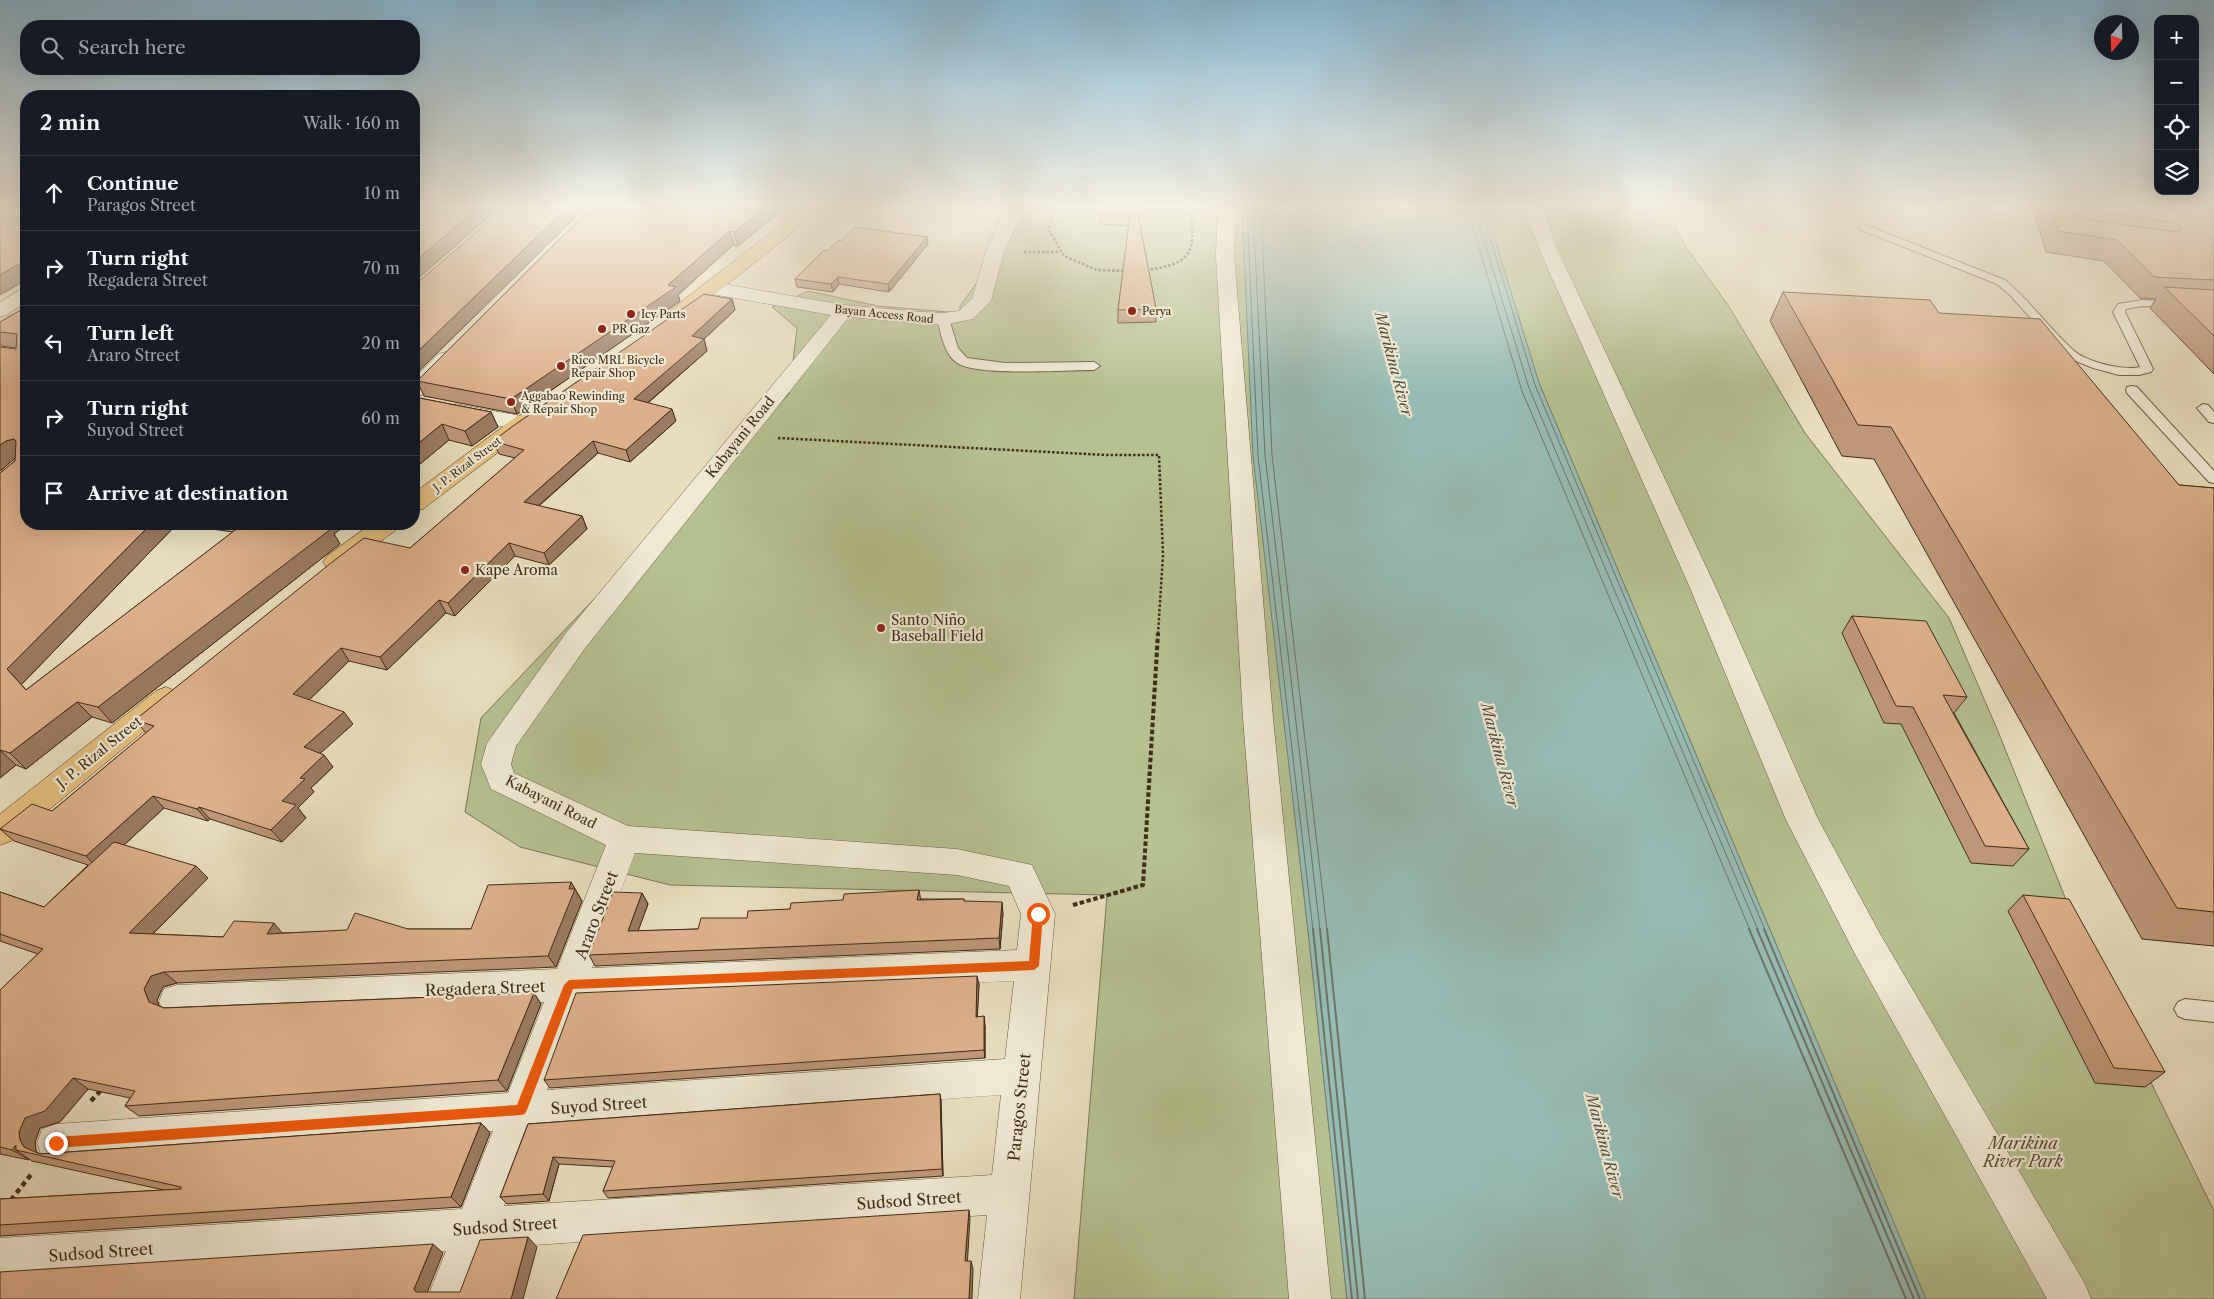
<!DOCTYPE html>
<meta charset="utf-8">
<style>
body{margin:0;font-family:"Libre Caslon Text",serif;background:#242831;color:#f1f3f6}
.controls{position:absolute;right:15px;top:15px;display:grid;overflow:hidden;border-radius:10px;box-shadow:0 5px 20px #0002}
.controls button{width:45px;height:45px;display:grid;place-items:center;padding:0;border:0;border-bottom:1px solid #363941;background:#171b24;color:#f1f3f6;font:25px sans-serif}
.compass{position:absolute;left:2094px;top:15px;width:45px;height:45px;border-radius:50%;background:#171b24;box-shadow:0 5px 20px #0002;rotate:199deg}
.stop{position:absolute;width:15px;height:15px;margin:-11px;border:4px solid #ea580c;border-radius:50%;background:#fff}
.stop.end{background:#ea580c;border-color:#fff;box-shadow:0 1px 5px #0008}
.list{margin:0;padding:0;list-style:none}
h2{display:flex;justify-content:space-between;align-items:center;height:65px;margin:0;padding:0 20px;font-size:21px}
h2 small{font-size:16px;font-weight:400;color:#9ea1a6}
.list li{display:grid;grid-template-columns:32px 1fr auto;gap:15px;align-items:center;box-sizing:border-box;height:75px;padding:0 20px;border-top:1px solid #363941}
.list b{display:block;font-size:19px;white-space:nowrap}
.list p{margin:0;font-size:16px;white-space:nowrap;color:#9ea1a6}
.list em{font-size:16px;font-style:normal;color:#9ea1a6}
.icon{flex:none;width:28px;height:28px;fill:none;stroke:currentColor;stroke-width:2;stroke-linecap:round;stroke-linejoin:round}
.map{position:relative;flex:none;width:2214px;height:1299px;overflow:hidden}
.search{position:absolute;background:#171b24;box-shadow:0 5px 20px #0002;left:20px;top:20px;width:400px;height:55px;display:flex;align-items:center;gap:12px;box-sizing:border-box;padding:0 18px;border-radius:20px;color:#9ea1a6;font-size:19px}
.panel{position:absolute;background:#171b24;box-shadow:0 5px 20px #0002;left:20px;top:90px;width:400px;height:440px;border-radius:20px}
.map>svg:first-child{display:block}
.green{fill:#b6c191;stroke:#7c7654}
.water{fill:#97bcb4;stroke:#758275}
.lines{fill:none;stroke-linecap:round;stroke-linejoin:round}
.shore-far1{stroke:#6c7466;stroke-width:1}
.shore{stroke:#6c7466;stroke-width:2}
.lane-casing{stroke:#6b5841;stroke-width:2}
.street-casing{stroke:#6b5841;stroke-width:1}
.secondary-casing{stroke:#412c17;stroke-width:1}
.primary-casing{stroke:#412c17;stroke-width:1}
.path-far2{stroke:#412c17;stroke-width:2.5;stroke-dasharray:2.5 2;stroke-linecap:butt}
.path-far1{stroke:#412c17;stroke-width:4;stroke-dasharray:4.5 2.5;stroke-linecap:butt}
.path{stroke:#412c17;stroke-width:4.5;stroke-dasharray:5 4;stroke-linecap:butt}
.lane{fill:#f0ead5;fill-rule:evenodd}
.street{fill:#f0ead5;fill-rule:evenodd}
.secondary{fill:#f0ead5;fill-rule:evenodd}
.primary{fill:#e4bf7f;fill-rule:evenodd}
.wall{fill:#be9778;stroke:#412c17;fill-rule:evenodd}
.shaded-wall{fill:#9b7b61;stroke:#412c17}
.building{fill:#ddb08b;stroke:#412c17}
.route{fill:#ea580c}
.poi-dot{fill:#8f2418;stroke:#f0ead5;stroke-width:2}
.labels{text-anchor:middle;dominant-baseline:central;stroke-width:4.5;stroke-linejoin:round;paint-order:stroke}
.far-poi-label{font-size:11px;fill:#412c17;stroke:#f0ead5;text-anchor:start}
.far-street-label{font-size:11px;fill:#412c17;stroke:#f0ead5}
.street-label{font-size:14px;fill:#412c17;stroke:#f0ead5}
.poi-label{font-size:14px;fill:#412c17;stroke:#f0ead5;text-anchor:start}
.water-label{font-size:15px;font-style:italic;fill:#56503e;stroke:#f0ead5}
.near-street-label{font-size:16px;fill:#412c17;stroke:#f0ead5}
.near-park-label{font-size:16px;font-style:italic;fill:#584a2f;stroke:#f0ead5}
</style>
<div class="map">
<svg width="2214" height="1299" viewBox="0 0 2214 1299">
<rect width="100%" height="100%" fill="#e8debe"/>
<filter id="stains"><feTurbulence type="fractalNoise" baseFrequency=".004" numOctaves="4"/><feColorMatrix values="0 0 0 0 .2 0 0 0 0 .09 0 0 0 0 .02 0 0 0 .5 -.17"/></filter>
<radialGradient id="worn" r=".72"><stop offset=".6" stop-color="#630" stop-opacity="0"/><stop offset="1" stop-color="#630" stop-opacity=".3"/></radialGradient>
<g class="green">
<polygon points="1029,208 1242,208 1254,456 1309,939 1347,1299 1074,1299 1107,895 670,885 520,847 465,812 481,718 789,394 797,328 772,307 808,291 878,306 960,313 960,306 1018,226"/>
<polygon points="1485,208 1658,208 1667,212 1688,250 1728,305 1805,433 1949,618 1997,729 2088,954 2214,1211 2214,1299 1926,1299 1539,383"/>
</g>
<polygon class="water" points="1242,208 1485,208 1539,383 1926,1299 1347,1299 1309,939 1253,456"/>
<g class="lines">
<g class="shore-far1">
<polyline points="1247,208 1258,456 1313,930"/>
<polyline points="1253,208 1265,455 1320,930"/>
<polyline points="1261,208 1272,455 1327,930"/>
<polyline points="1467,208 1522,391 1750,930"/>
<polyline points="1474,208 1529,388 1758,930"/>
<polyline points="1481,208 1535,385 1765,930"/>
</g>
<g class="shore">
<polyline points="1313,929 1352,1299"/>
<polyline points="1320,929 1358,1299"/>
<polyline points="1327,929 1365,1299"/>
<polyline points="1749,929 1906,1299"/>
<polyline points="1757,929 1914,1299"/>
<polyline points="1764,929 1920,1299"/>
</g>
<defs>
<g id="lane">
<path d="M1863 224 2005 280C2030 301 2049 328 2073 350 2086 362 2123 371 2140 367L2113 312 2118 304 2142 300 2214 304V310L2142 306 2126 309 2125 312 2153 369 2151 372 2139 375H2119L2093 368 2066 357 2009 294 1997 284 1859 229 1858 227Z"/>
<path d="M943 315 949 319 958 348 967 358 1005 363 1094 362 1100 366 1094 370C1065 370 982 376 959 364 944 356 941 333 937 319Z"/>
<polygon points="2132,386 2137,387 2214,471 2214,483 2209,482 2127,393 2126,390 2127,387"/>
<polygon points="2203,404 2208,405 2214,412 2214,423 2209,422 2197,408"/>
<polygon points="2185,999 2214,1002 2214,1022 2185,1019 2178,1016 2174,1009 2178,1002"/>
</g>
<g id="street">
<path d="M1006 208H1024L1004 251 991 301 973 319 943 325 849 317 586 647 516 746 511 764 514 773 628 826 957 849 1032 865 1055 914 1020 1299H978L987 1215 488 1248 469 1299H427L446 1251 0 1280V1238L462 1209 493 1131 56 1162 42 1157 37 1143 42 1129 56 1124 508 1093 544 1002 177 1017 164 1013 159 1001 164 989 177 985 557 969 606 845 491 789 481 764 487 743 566 633 831 315 712 294 705 292 702 288 705 284 712 282 844 305 922 312 943 313 959 311 972 299 986 251ZM635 853 957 875 1009 886 1021 914 1017 950 592 968ZM1014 981 1005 1059 547 1090 580 1000ZM1001 1095 992 1175 504 1206 532 1129Z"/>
<polygon points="1218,208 1236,208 1234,256 1273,718 1331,1299 1289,1299 1243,718 1216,256"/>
<polygon points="1524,208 1542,208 1559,253 1716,588 1817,817 1879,932 2085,1284 2091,1299 2047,1299 1855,954 1786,820 1690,588 1541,253"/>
<polygon points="446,352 453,354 456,358 453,362 422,395 414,396 414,378 439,354"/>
<polygon points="456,404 521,416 529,418 532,423 529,428 521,430 448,416 445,411 448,406"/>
</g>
<polygon id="secondary" points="26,288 26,302 7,315 0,317 0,302 19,290"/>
<g id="primary">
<polygon points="798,208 817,208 791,234 682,320 675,322 668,320 665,316 668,312 779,226"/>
<polygon points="525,414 533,416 536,421 533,426 423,509 414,511 414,493 517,416"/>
<polygon points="371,524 399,524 396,530 345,568 336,570 327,568 323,562 327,556"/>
<polygon points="166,687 176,691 180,698 176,705 11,841 0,845 0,814 156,691"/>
</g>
</defs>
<use href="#lane" class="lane-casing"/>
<use href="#street" class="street-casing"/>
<use href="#secondary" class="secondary-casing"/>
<use href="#primary" class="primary-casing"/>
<g class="path-far2">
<polyline points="1054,208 1049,230 1064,256 1097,270 1127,271"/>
<polyline points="1024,252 1060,252"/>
<path d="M1146 270C1193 264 1196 252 1190 208"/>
<polyline points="778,438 1107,455 1159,455 1163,555 1158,634"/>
</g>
<polyline class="path-far1" points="1073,905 1143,885 1158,633"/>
<g class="path">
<polyline points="91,1101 102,1089"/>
<polyline points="11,1200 33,1172"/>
</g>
<use href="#lane" class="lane"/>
<use href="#street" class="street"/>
<use href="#secondary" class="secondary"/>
<use href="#primary" class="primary"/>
</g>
<g class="wall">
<polygon points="591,208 785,208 738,246 733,245 678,295 680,301 517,414 424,396 417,381"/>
<polygon points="1101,208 1138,208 1137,210 1156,309 1156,322 1118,323 1118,310 1129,226 1100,224 1100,212"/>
<polygon points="2029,208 2214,208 2214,374 2150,308 2156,299 2140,298 2104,261 2046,252 2033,208"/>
<polygon points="927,237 928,244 889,292 839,284 833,292 797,287 795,279 827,251 841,241"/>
<polygon points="1783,292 1939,313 2179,485 2214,488 2214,946 2142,939 1874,459 1842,456 1770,321"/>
<polygon points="732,299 735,310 704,339 707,351 648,403 676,421 630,462 598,453 539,506 582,516 587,529 549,565 515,556 455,616 446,613 387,670 349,661 309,700 353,724 320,753 333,767 311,788 314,792 298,808 306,818 282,842 210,819 208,821 164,808 124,845 208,878 153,934 223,937 282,933 408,929 471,929 571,882 582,901 556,967 177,983 163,987 157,1000 159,1006 164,1008 534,993 541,1004 507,1091 139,1116 125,1106 130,1098 88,1089 60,1122 40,1128 35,1142 36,1151 37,1152 40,1154 481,1123 490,1133 461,1207 0,1236 0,1199 164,1190 32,1161 29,1159 29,1160 0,1154 0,990 38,954 0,941 0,892 44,907 88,865 14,841 0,829 52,811 146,733 135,720 410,548 515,458 499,454 493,441"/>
<path d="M26 307V524H347L334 534 340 544 112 723 92 717 26 769 16 765 0 778V473L15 461V458L0 471 16 348 1 346 0 344V322ZM177 524 233 532 26 690 21 685Z"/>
<polygon points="414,397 491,412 498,427 472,446 449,440 414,469"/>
<polygon points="1852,616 1967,697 1954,713 2029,849 2013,866 1971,863 1901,724 1884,723 1842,633"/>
<polygon points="642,893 648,904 638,931 698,929 790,909 920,899 964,899 964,901 1003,913 1000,949 595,966 589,955"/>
<polygon points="2023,895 2165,1072 2145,1087 2095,1083 2008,911"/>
<polygon points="979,984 977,1017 985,1025 985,1058 550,1088 544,1080"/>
<polygon points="940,1094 941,1101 943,1176 608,1198 603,1191 613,1167 559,1164 549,1201 507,1204 500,1197 528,1124"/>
</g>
<g class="shaded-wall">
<polygon points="478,208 499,208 414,282 414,262"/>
<polygon points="567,208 585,208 414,376 414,355"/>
<polygon points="765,208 785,208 738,246 734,232"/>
<polygon points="730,231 733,245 678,295 680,301 517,414 511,399 668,285"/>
<polygon points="927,237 928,244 889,292 888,284"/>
<polygon points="26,260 26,280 0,295 0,275"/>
<polygon points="838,277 839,284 833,292 831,284"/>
<polygon points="732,299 735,310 704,339 707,351 638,411 634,399 692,336"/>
<polygon points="672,409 676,421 630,462 626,450"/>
<polygon points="491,412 498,427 472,446 465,431"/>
<polygon points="442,424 449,440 414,469 414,447"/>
<polygon points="14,439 26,454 18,456 0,471 0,445 6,441"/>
<polygon points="593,441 598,453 529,514 524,502"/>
<polygon points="582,516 587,529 549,565 544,553"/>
<polygon points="151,524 177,524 21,685 41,706 7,669"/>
<polygon points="319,524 347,524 334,534 340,544 112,723 98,707"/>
<polygon points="509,543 515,556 455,616 448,603"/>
<polygon points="439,600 446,613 387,670 380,657"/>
<polygon points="341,648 349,661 302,707 293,694"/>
<polygon points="77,702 92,717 26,769 10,753"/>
<polygon points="344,712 353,724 313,760 304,747"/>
<polygon points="0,750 16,765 0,778"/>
<polygon points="324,755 333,767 311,788 314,792 298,808 306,818 282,842 271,830 282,801 300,778"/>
<polygon points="153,796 164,808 98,869 86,856"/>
<polygon points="199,807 210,819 208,821 197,809"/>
<polygon points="196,866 208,878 142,945 129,933"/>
<polygon points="571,882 582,901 556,967 548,956"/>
<polygon points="919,890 921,901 917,900"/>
<polygon points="642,893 648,904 634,942 628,931"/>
<polygon points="1002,902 1003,913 1000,949 999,938"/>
<polygon points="274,923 284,935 267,934"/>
<polygon points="164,972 177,983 163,987 157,1000 162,1014 149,1002 144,989 151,976"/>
<polygon points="977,976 979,984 977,1025 976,1017"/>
<polygon points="534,993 541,1004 507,1091 498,1080"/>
<polygon points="984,1016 985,1025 985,1058 984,1050"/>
<polygon points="73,1078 88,1089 60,1122 40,1128 35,1142 36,1151 39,1155 24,1147 20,1140 19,1132 25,1118"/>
<polygon points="940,1094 941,1101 943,1176 942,1169"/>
<polygon points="481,1123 490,1133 461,1207 451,1197"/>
<polygon points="16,1145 16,1150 29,1159 29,1160 12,1150"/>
<polygon points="553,1157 559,1164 549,1201 543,1194"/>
<polygon points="969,1210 970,1218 967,1269 965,1261"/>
<polygon points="528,1237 537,1247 523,1299 511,1299"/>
<polygon points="433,1244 443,1253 425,1298 416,1292 414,1289"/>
<polygon points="971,1261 973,1269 972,1299 969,1299"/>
</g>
<g class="building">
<polygon points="0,208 26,208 26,260 0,275"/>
<polygon points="414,208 478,208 414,262"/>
<polygon points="504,208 567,208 414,355 414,286 415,285"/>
<polygon points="591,208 765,208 734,232 730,231 668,285 676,287 511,399 417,381"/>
<polygon points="1101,208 1135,208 1135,209 1137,209 1156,309 1118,310 1130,214 1100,212"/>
<polygon points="2051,208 2069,208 2074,218 2176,232 2183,228 2177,223 2083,210 2083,208 2214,208 2214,280 2154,277 2117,240 2058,231"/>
<polygon points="855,227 927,237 888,284 838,277 831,284 795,279 824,250 827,251 839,240 841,241"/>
<polygon points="2164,287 2214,290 2214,336"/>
<polygon points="1783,292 1930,300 1939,313 2040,319 2179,485 2214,488 2214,912 2177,908 1891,427 1858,425"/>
<polygon points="704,294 732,299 692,336 704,339 634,399 672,409 626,450 593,441 524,502 582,516 544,553 509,543 448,603 439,600 380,657 341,648 293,694 344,712 304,747 324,755 300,778 305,779 282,801 296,805 271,830 199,807 197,809 153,796 86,856 0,829 32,804 52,811 154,726 135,720 331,563 364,538 410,548 524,450 493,441 513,426"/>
<polygon points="26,307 26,524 151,524 7,669 26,690 243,524 319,524 316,526 331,529 98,707 77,702 10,753 0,750 0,473 15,461 16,441 14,439 6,441 0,445 0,347 16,349 17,334 0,332 0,322"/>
<polygon points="414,397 491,412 465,431 442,424 414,447"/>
<polygon points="1852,616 1926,621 1967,697 1943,695 2029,849 1985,846 1913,707 1896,706"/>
<polygon points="114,842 196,866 129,933 223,937 234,921 274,923 267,934 347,930 355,913 408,929 471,929 488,885 571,882 569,889 575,889 548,956 164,972 151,976 144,989 149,1002 164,1008 534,993 498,1080 125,1106 135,1091 73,1078 45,1111 25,1118 19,1132 20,1140 24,1147 40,1154 481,1123 451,1197 0,1225 0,1199 181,1189 181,1187 16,1150 16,1145 12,1150 0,1147 0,990 43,949 0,934 0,892 44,907"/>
<polygon points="919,890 917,900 964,899 964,901 1002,902 999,938 589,955 613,892 642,893 628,931 698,929 701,918 747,918 748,911 790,909 791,903 843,900 844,894"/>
<polygon points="2023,895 2069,899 2165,1072 2114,1068"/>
<polygon points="977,976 976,1017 984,1016 984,1050 544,1080 576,993"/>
<polygon points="940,1094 942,1169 603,1191 615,1161 553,1157 543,1194 500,1197 528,1124"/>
<polygon points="969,1210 965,1261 971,1261 969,1299 556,1299 583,1235"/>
<polygon points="528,1237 511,1299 0,1299 0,1272 433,1244 414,1289 416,1292 460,1292 480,1240"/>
</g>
<linearGradient id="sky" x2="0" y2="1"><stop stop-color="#87b7d3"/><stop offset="0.53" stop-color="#f5f0e2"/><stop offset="1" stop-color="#f5f0e2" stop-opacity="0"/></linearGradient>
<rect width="2214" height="390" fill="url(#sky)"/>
<polygon class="route" points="1038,910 1043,914 1039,966 1034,970 573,989 527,1110 525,1114 521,1115 56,1148 52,1147 50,1143 52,1139 56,1137 517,1105 564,985 569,980 1029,961 1033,914"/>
<g class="poi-dot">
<circle cx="1132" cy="311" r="5"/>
<circle cx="631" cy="314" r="5"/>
<circle cx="602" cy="329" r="5"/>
<circle cx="561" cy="366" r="5"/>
<circle cx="511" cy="402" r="5"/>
<circle cx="465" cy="570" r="5"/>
<circle cx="881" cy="628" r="5"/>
</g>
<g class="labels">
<g class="far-poi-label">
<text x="1142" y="311">Perya</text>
<text x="641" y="314">Icy Parts</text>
<text x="612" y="329">PR Gaz</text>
<text x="571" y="360">Rico MRL Bicycle<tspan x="571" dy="13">Repair Shop</tspan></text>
<text x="521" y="396">Aggabao Rewinding<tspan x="521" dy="13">&amp; Repair Shop</tspan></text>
</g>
<g class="far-street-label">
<text transform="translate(884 314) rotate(6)">Bayan Access Road</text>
<text transform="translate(467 464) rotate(-37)">J. P. Rizal Street</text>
</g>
<g class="street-label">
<text transform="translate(740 437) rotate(-51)">Kabayani Road</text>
<text transform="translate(99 752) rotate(-39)">J. P. Rizal Street</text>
<text transform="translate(551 802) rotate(27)">Kabayani Road</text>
</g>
<g class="poi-label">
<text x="475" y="570">Kape Aroma</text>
<text x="891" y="620">Santo Niño<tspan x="891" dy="16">Baseball Field</tspan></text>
</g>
<g class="water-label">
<text transform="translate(1394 364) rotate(75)">Marikina River</text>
<text transform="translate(1500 755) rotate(75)">Marikina River</text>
<text transform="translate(1605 1146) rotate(75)">Marikina River</text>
</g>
<g class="near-street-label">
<text transform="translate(596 915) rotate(-69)">Araro Street</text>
<text transform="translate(485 988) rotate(-2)">Regadera Street</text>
<text transform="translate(599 1105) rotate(-4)">Suyod Street</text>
<text transform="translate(1019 1107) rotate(-84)">Paragos Street</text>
<text transform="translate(909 1200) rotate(-4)">Sudsod Street</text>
<text transform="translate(505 1226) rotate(-4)">Sudsod Street</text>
<text transform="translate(101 1252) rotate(-4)">Sudsod Street</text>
</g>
<g class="near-park-label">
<text x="2023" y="1143">Marikina<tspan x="2023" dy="18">River Park</tspan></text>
</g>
</g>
<rect width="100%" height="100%" filter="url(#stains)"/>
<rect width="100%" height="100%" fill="url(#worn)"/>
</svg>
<div class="controls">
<button>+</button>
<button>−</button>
<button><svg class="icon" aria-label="locate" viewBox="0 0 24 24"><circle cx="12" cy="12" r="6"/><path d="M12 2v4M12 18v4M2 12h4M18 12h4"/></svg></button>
<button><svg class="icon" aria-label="layers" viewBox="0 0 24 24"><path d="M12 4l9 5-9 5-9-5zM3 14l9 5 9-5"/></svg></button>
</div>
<svg class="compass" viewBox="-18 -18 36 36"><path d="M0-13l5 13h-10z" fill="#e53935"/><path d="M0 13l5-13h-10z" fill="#9ea1a6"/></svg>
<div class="stop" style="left:1038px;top:914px"></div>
<div class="stop end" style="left:56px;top:1143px"></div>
<div class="search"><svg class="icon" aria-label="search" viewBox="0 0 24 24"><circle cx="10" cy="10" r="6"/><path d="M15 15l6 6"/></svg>Search here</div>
<section class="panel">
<h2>2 min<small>Walk · 160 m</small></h2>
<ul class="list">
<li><svg class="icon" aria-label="ahead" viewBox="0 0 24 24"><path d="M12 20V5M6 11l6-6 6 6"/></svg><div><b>Continue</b><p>Paragos Street</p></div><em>10 m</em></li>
<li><svg class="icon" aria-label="right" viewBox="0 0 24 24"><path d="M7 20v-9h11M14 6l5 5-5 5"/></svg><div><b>Turn right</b><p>Regadera Street</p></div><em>70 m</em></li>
<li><svg class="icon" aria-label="left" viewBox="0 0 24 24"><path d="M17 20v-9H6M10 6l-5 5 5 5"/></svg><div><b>Turn left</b><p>Araro Street</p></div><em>20 m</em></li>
<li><svg class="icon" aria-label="right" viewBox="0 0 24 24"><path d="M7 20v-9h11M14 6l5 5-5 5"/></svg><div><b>Turn right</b><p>Suyod Street</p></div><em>60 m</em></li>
<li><svg class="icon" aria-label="arrive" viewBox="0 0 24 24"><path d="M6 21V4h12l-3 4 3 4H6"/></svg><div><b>Arrive at destination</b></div></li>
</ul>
</section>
</div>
